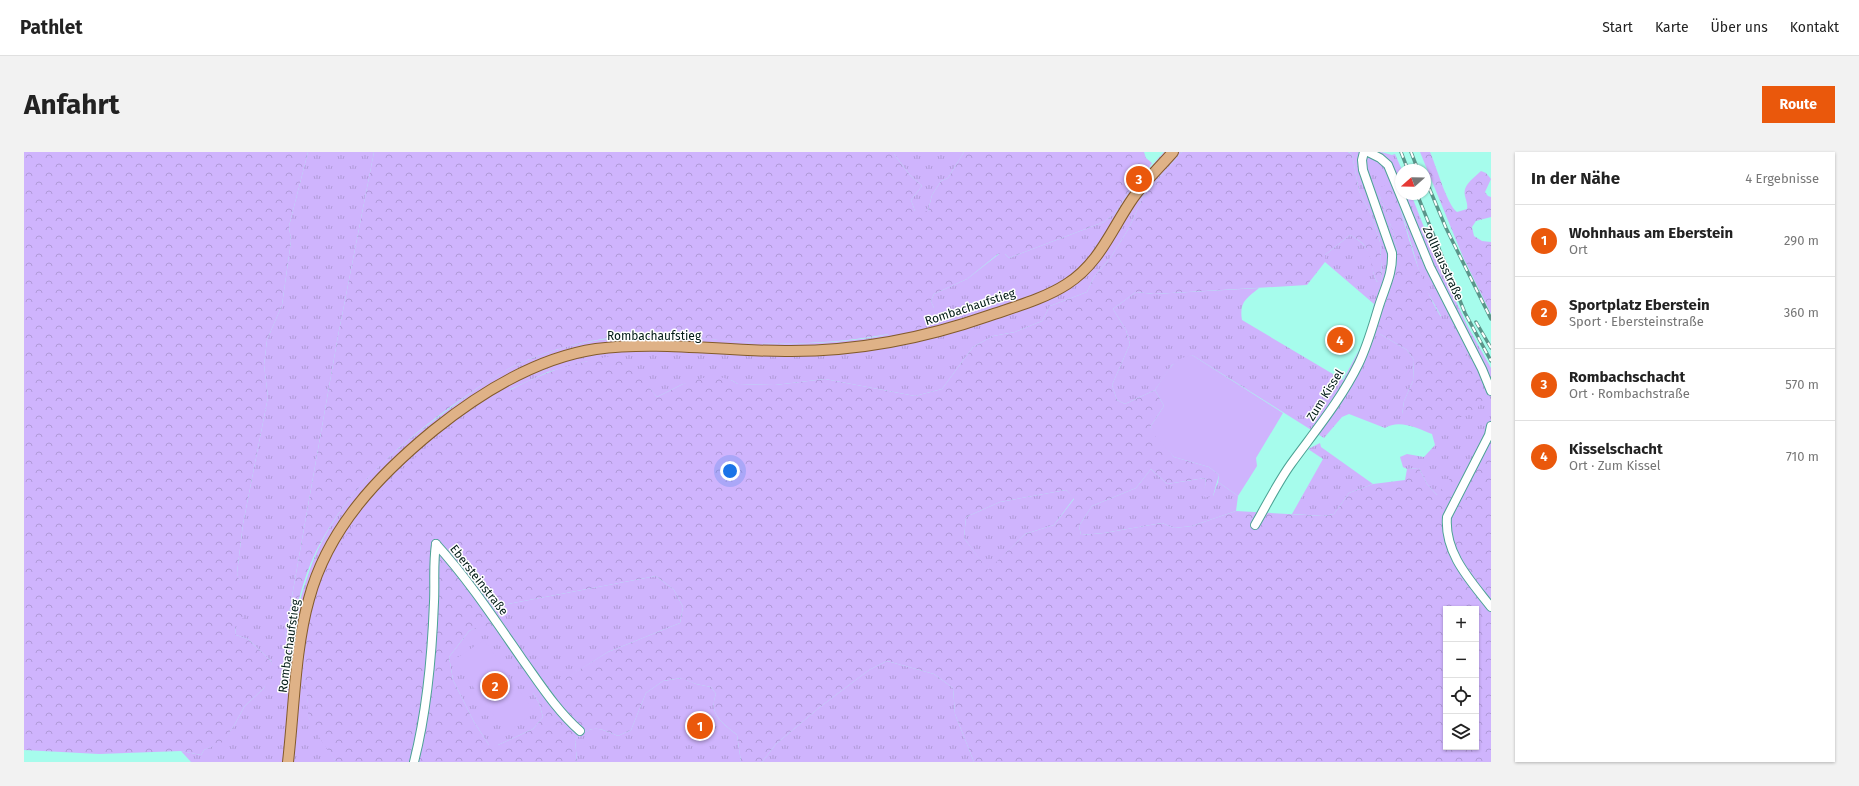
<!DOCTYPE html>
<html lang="de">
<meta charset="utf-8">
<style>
body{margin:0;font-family:"Fira Sans",sans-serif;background:#f2f2f2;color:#222}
.controls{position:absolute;right:12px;bottom:12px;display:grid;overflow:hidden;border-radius:0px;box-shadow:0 1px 3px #0004}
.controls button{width:36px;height:36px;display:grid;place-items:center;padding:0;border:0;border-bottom:1px solid #e0e0e0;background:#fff;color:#222;font:20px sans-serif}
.compass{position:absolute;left:1371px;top:12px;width:36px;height:36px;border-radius:50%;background:#fff;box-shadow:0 1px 3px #0004;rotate:250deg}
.you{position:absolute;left:706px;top:319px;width:14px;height:14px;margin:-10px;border:3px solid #fff;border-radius:50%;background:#1a73e8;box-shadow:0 0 0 6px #1a73e833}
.badge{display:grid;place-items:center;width:26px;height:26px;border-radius:50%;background:#ea580c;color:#fff;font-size:13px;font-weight:700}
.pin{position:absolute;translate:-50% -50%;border:2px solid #fff;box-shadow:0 1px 4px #0006}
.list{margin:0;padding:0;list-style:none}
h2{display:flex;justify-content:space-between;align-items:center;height:52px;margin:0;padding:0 16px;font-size:17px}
h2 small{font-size:13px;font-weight:400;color:#767676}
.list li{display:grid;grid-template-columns:26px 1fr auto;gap:12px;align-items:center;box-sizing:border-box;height:72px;padding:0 16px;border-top:1px solid #e0e0e0}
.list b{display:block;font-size:15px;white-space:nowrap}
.list p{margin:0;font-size:13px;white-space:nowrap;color:#767676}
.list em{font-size:13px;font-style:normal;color:#767676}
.icon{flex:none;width:22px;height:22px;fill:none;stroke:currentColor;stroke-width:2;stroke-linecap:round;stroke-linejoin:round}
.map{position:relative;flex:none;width:1467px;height:610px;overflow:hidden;border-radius:0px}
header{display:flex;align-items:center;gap:24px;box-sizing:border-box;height:56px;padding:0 20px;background:#fff;border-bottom:1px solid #e0e0e0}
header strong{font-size:19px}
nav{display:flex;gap:22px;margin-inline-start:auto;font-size:14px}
.intro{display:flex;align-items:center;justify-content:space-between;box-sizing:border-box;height:96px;padding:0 24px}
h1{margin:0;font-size:28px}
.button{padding:10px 18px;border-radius:0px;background:#ea580c;color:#fff;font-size:14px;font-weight:700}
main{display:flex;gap:24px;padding:0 24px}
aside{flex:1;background:#fff;border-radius:0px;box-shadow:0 1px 3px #0004}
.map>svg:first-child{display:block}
.grass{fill:url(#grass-tufts);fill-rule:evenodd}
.forest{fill:url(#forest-crowns);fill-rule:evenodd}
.garden{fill:#cfb4fd}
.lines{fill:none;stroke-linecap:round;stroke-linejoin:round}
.minor-casing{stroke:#4ca294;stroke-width:10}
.major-casing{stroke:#835b2b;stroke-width:12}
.minor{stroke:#fff;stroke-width:8}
.major{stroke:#dfb287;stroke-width:10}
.rail-casing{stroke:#5b958a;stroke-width:3.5}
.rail{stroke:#fff;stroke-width:2;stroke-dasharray:6;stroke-linecap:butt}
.labels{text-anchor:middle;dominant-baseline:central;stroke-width:3;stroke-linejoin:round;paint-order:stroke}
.street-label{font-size:12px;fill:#011a16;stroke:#fff}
</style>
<header>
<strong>Pathlet</strong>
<nav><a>Start</a><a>Karte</a><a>Über uns</a><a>Kontakt</a></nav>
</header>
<div class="intro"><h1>Anfahrt</h1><a class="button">Route</a></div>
<main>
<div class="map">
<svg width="1467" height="610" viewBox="0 0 1467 610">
<defs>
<pattern id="grass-tufts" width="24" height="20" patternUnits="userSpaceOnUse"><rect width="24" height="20" fill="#cfb4fd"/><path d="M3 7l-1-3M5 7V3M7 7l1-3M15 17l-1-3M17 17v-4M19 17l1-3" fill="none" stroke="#b09ad8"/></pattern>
<pattern id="forest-crowns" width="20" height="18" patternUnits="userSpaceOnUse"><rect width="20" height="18" fill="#cfb4fd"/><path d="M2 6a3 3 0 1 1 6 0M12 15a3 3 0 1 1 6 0" fill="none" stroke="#b09ad8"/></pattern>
</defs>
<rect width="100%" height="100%" fill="#a6fcec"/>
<g class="grass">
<path d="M284 0H350L314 184 261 484 265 486C278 445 283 413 306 375 337 324 382 288 429 254 450 238 472 222 496 211 537 193 582 184 627 184 662 183 698 189 734 191 791 193 851 190 906 171L910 156 907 149 910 142 943 127 975 102H981L985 106 1080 70 1092 60 1105 39 1140 0H1158L1119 45 1105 76 1087 105 1070 125 1063 140 1026 154 1018 169 991 180 969 184 949 195 918 237 891 244 801 227 751 233 714 232 707 228 659 232 633 245 625 236 564 209 524 220 487 237 283 469 280 525 283 538 285 566 312 610H167L157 599 177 603 180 598 199 589 211 572 220 555 240 536 248 510 224 487 212 483 211 475 217 439 213 421 219 372 244 245 240 213 243 188 258 153 267 89 265 74Z"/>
<polygon points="870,0 940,0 924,26 917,29 908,43 904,59 891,59 887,48 898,34 885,22 870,2"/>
<path d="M1325 0H1357L1368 3 1371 2 1378 18 1377 42H1387L1412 106 1443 173 1467 216V285L1461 300 1441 334 1413 343 1403 332 1395 316 1383 317 1379 315 1376 305 1383 302 1400 305 1411 293 1408 282C1393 276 1375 267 1361 276L1325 262 1318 265 1300 286 1168 203 1148 213 1131 238 1101 252 1093 248 1088 233 1106 192 1102 178 1089 157 1112 140 1130 142 1235 136C1222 147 1215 150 1218 168L1319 228 1342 185 1350 152 1301 110V103L1326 83C1334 87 1344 95 1347 105 1349 114 1348 121 1353 130L1358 127 1356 90 1348 65 1335 39 1328 2ZM1372 41 1399 132 1417 164 1378 263 1380 249 1389 229 1390 208 1383 198 1356 182C1362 158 1373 128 1373 104 1373 83 1362 62 1355 42Z"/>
<polygon points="1296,291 1297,295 1349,332 1325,341 1310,362 1299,364 1268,362 1299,307 1284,297"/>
<polygon points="1127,317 1143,332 1181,326 1182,331 1179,342 1189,344 1194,330 1214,344 1212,359 1168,374 1150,376 1138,371 1080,381 1057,383 1055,374 1068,354 1112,336"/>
<polygon points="1042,338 1050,346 1030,373 1001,382 964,419 940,386 942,365 976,350"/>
<polygon points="632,424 650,438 659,455 656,471 584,500 519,541 509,541 515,551 519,565 509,577 474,593 465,593 450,570 429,528 425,505 445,479 458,472 479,473 468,455"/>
<polygon points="863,509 910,522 929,536 931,562 950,610 738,610 752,592 796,555 845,518"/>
<path d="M658 526 672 532 687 535 692 542C684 563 699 571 713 583L717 610H553L551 587C570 573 572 575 594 584L607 578 622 541 639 529Z"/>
</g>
<g class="forest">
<polygon points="0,0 284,0 265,74 267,89 258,153 243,188 240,213 244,245 219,372 213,421 218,439 219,466 211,475 212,483 224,487 248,510 247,521 240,536 220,555 211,572 199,590 180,598 177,603 157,599 75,602 0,598"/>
<path d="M350 0H870V2L885 22 898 34 887 48 891 59H904L908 43 917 29 924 26 940 0H1120L1122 6 1128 11 1119 25 1105 39 1092 60 1080 70 985 106 981 102H974L943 127 910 142 907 149 910 156 911 165C900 179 876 181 859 183 818 190 774 193 732 191 686 188 638 180 592 185 560 189 526 198 496 211 470 223 448 240 425 256 368 298 314 346 286 413 277 436 271 462 265 486L261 484 314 184Z"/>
<path d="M1158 0H1324L1328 2 1335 39 1348 65 1356 90 1358 128 1353 130C1343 110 1352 96 1326 83L1301 103V110L1283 133 1130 142 1112 140 1089 157 1102 178 1106 192 1088 233 1093 248 1101 252 1131 238 1140 254 1126 275 1150 305 1185 315 1195 323 1189 344 1182 346 1178 342 1182 331 1181 326 1143 332 1127 317 1112 336 1068 354 1055 374 1057 383 1080 381 1138 371 1150 376 1168 374 1212 359 1299 364 1310 362 1325 341 1349 332 1381 328 1383 317 1395 316 1403 332 1413 343 1427 325 1441 334 1461 300 1467 285V610H950L931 562 929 536 910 522 863 509 845 518 796 555 752 592 738 610H717L713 583C699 571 684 563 692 542L687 535 672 532 657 526 639 529 622 541 607 578 594 584C572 575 570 573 551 587L553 610H312C305 599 288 577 285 566 283 560 284 551 283 545 283 538 280 531 280 524 279 516 281 508 281 500 282 489 281 477 284 467 307 364 428 258 523 221 547 212 572 207 597 202L633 245 659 232 689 223 707 228 714 232 751 233 801 227 891 244 918 237 949 195 969 184 991 180 1018 169 1026 154 1063 140 1070 125 1087 105 1105 76 1119 45ZM1042 338 1050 347 1030 373 1001 382 964 418 940 386 942 365 976 350ZM632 424 650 438 659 455 656 471 584 500 519 540 513 538 509 541 515 551 519 565 509 577 474 593H465L450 570 429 528 425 505 445 479 458 473 472 480 480 473 468 455ZM1422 457H1452V595H1422Z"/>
<path d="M1396 0H1406C1412 13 1423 53 1433 60L1443 57C1444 52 1442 49 1441 44 1438 33 1450 26 1457 19L1462 21 1467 27 1461 40 1464 44 1467 45V65L1452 69 1448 75 1450 84 1458 89 1467 90V162L1439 105Z"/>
<path d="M1361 33H1366L1372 41C1384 83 1394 127 1417 165 1431 187 1465 225 1459 251L1443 263 1414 273 1383 269 1378 263 1380 249 1389 229 1390 208 1383 198 1356 182 1354 173C1361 151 1373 127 1373 104 1373 84 1362 62 1355 42L1357 35Z"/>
</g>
<g class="garden">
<path d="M1168 203 1259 261 1232 306 1233 314 1214 344 1194 330 1195 323 1185 315 1150 305 1132 285 1126 275 1140 254 1131 238C1142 222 1148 206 1168 203Z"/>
<polygon points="460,488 511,561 482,581 430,508"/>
</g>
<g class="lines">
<defs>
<g id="minor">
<polyline points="1344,0 1356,6 1364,13 1406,115 1458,217 1467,239"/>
<path d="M1467 274 1465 283 1423 365C1420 401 1446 428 1467 455"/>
<path d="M1231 373C1242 354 1254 330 1267 312 1291 279 1317 248 1335 211 1344 192 1349 173 1355 154 1361 135 1369 121 1368 101L1339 18 1338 8 1340 0"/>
<path d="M412 392C444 427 471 468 498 507 516 532 533 559 556 579"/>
<path d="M390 610C403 559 408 503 410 450 411 431 409 412 412 392"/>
</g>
<path id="major" d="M264 610C270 558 271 496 285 447 304 376 355 323 410 278 456 241 512 206 572 197 636 188 703 200 767 199 835 199 901 186 964 164 990 155 1020 147 1043 132 1076 111 1088 76 1109 46 1121 29 1136 15 1149 0"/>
</defs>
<use href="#minor" class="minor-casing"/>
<use href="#major" class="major-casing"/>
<use href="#minor" class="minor"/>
<use href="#major" class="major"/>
<defs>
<g id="rail">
<polyline points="1377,0 1384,18"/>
<polyline points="1387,0 1394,18"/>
<polyline points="1401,26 1422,76 1467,167"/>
<polyline points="1393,42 1441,161 1467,209"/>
<polyline points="1452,170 1467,196"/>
</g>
</defs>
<use href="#rail" class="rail-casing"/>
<use href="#rail" class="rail"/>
</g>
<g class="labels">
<g class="street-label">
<text transform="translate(1419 111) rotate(65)">Zollhausstraße</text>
<text transform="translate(946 155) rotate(-18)">Rombachaufstieg</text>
<text x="630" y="184">Rombachaufstieg</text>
<text transform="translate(1301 243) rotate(-58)">Zum Kissel</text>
<text transform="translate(455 428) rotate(52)">Ebersteinstraße</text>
<text transform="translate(265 494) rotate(-82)">Rombachaufstieg</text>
</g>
</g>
</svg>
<div class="controls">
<button>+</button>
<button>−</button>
<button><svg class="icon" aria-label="locate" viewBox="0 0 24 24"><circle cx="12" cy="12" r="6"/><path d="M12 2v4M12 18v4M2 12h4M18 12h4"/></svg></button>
<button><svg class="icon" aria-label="layers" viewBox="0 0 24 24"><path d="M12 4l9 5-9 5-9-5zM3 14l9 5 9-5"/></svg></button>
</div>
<svg class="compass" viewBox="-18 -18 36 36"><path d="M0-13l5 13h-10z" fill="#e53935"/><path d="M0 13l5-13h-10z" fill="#767676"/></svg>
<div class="you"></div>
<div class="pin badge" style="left:676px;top:574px">1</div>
<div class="pin badge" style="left:471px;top:534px">2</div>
<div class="pin badge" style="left:1115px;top:27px">3</div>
<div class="pin badge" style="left:1316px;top:188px">4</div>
</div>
<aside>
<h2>In der Nähe<small>4 Ergebnisse</small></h2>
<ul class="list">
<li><span class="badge">1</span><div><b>Wohnhaus am Eberstein</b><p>Ort</p></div><em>290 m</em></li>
<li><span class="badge">2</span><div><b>Sportplatz Eberstein</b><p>Sport · Ebersteinstraße</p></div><em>360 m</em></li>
<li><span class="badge">3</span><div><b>Rombachschacht</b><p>Ort · Rombachstraße</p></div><em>570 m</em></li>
<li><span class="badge">4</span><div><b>Kisselschacht</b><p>Ort · Zum Kissel</p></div><em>710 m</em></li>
</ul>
</aside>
</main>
